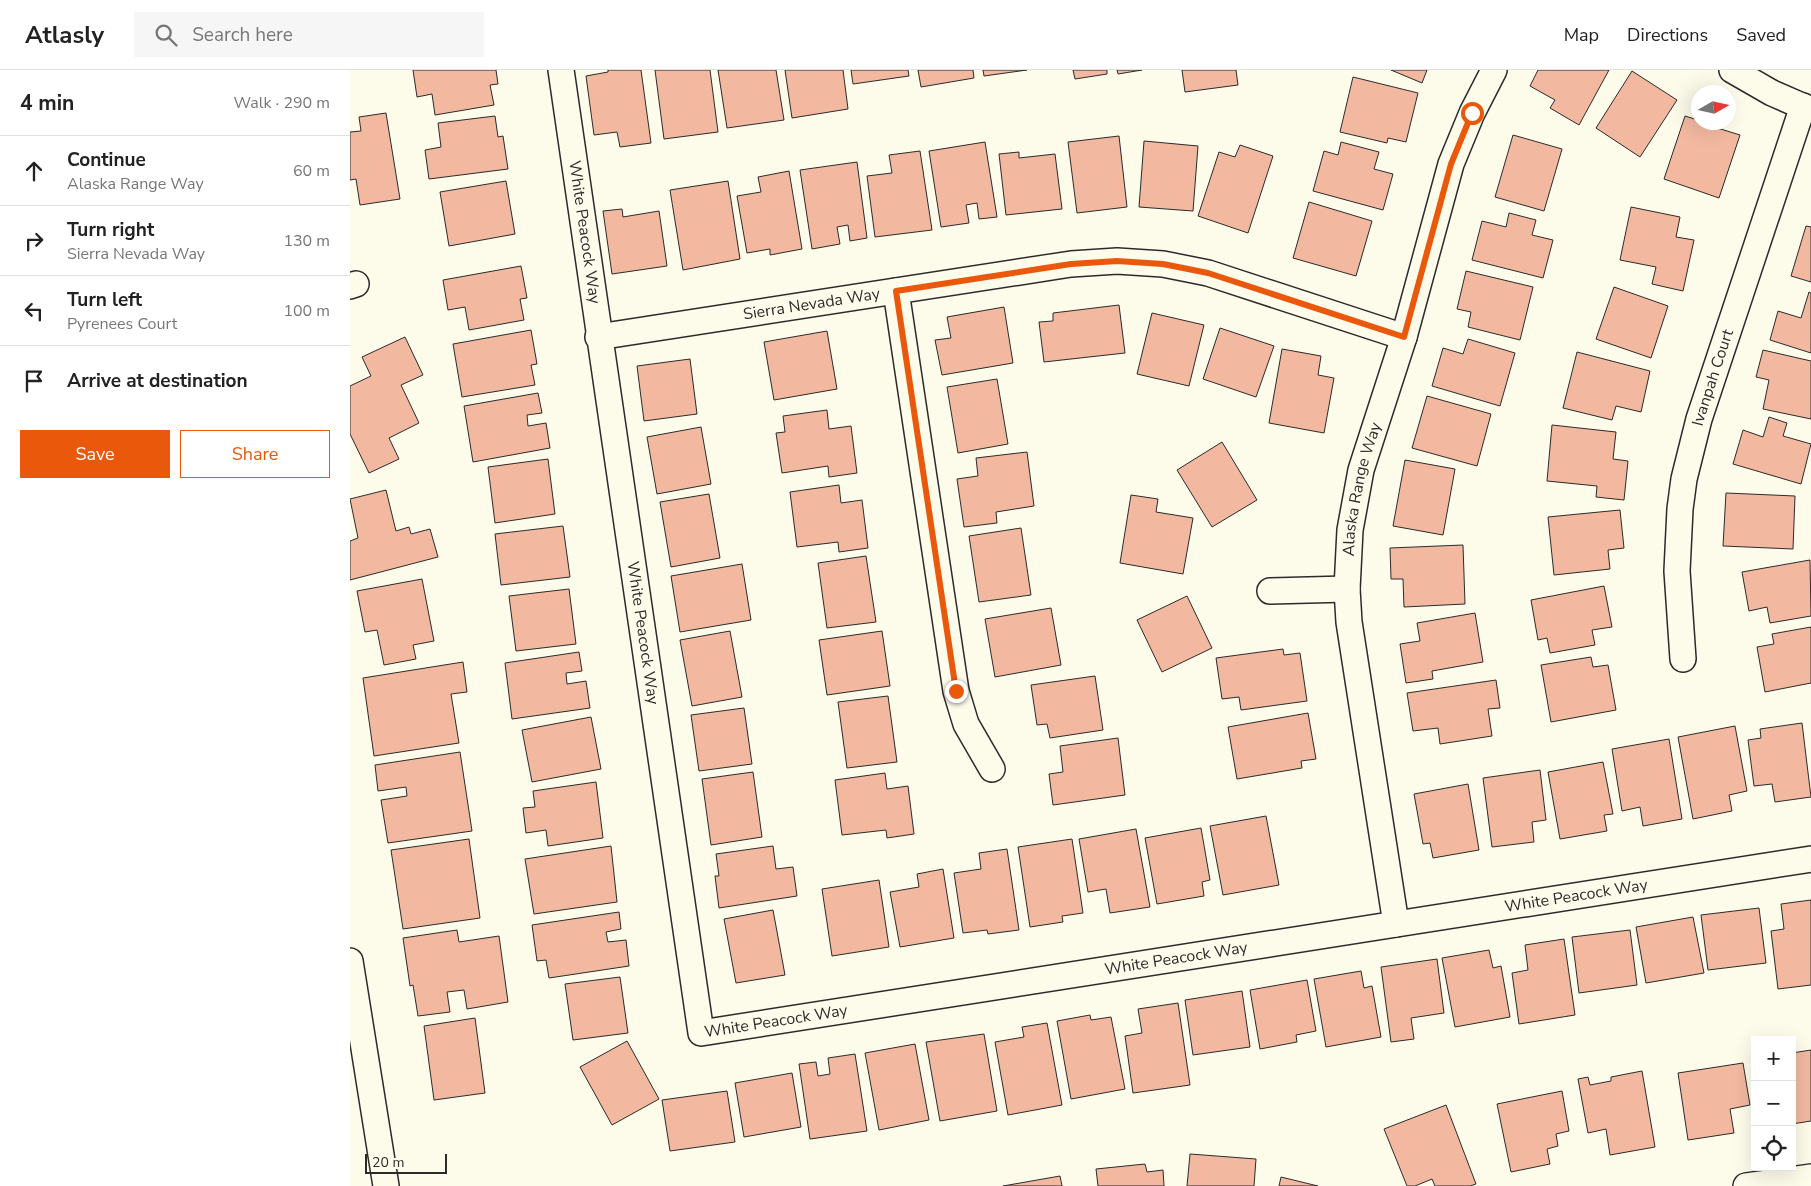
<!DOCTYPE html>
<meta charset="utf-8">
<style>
body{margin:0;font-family:"Nunito Sans",sans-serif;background:#f6f6f6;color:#222}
.controls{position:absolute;right:15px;bottom:15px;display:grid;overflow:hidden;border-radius:0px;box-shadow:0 5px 20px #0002}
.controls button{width:45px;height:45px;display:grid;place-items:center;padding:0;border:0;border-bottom:1px solid #e0e0e0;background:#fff;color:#222;font:25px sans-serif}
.compass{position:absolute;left:1341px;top:15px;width:45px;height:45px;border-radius:50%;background:#fff;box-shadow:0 5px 20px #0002;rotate:81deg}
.scale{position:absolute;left:15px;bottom:12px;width:82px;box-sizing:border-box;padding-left:5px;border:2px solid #2b2b2b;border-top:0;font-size:14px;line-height:18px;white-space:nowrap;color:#2b2b2b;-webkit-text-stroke:4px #fdfbea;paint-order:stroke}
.stop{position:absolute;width:15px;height:15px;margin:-11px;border:4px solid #ea580c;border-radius:50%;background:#fff}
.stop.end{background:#ea580c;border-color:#fff;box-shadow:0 1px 5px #0008}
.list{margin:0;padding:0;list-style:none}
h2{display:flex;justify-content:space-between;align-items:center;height:65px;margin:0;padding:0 20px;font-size:21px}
h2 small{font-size:16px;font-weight:400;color:#767676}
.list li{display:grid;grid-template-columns:32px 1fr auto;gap:15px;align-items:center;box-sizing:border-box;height:70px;padding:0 20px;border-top:1px solid #e0e0e0}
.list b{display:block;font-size:19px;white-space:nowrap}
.list p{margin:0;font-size:16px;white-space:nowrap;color:#767676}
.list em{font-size:16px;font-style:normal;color:#767676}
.actions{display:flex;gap:10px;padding:15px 20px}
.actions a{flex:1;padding:11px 0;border:1px solid #ea580c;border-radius:0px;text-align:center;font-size:18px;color:#ea580c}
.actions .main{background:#ea580c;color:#fff}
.icon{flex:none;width:28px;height:28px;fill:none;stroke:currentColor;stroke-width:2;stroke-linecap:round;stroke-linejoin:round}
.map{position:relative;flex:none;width:1461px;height:1116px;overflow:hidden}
header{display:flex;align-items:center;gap:30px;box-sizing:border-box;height:70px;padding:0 25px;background:#fff;border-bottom:1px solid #e0e0e0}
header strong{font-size:24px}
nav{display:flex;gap:28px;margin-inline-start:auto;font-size:18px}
.search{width:350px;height:45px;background:#f6f6f6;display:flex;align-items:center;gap:12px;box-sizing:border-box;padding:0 18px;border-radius:0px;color:#767676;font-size:19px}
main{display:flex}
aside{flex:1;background:#fff}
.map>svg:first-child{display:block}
.building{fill:#f2b8a0;stroke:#2b2b2b}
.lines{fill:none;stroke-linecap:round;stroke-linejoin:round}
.minor-casing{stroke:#2b2b2b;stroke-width:28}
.minor{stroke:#fdfbea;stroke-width:25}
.route{stroke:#ea580c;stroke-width:6}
.labels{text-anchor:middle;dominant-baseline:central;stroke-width:4;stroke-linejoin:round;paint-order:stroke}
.street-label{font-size:16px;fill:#2b2b2b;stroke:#fdfbea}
</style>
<header>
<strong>Atlasly</strong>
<div class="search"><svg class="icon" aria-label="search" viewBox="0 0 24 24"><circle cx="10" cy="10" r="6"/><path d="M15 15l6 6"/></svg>Search here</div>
<nav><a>Map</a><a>Directions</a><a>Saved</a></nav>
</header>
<main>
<aside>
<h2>4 min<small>Walk · 290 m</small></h2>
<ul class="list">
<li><svg class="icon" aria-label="ahead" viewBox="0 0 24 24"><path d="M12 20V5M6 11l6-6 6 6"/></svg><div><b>Continue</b><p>Alaska Range Way</p></div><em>60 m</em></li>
<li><svg class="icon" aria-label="right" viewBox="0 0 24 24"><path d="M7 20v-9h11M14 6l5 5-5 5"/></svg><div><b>Turn right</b><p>Sierra Nevada Way</p></div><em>130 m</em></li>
<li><svg class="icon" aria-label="left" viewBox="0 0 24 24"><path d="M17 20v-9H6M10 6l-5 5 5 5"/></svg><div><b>Turn left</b><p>Pyrenees Court</p></div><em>100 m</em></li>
<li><svg class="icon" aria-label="arrive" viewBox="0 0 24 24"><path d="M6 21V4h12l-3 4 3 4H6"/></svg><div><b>Arrive at destination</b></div></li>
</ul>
<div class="actions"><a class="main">Save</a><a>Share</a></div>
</aside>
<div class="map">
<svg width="1461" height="1116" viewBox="0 0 1461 1116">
<rect width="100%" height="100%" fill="#fdfbea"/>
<g class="building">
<polygon points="63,0 146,0 148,14 140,15 144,35 85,45 82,24 67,27"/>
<polygon points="258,0 291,0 301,73 270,77 267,62 244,65 236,6 258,2"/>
<polygon points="305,0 360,0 368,62 314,69"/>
<polygon points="368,0 426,0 434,50 377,58"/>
<polygon points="435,0 493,0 498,39 442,48"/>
<polygon points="501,0 558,0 559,6 503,14"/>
<polygon points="568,0 623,0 624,8 571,17"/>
<polygon points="633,0 677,0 634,6"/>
<polygon points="723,0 757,0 757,4 725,9"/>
<polygon points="767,0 792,0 768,4"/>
<polygon points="832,0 886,0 888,15 835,22"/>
<polygon points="1041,0 1077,0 1072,13"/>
<polygon points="1188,0 1259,0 1229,55 1200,38 1205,30 1180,16"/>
<polygon points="1282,1 1327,30 1290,87 1246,58"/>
<polygon points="1003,7 1068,23 1056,72 1038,68 1037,73 990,62"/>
<polygon points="36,43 50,129 10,135 6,109 0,110 0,62 11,61 9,47"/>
<polygon points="145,46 148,67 153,66 158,99 79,109 75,80 91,77 88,53"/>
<polygon points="1335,46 1348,50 1348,52 1390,65 1369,128 1314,109"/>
<polygon points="1163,65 1212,79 1194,141 1145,127"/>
<polygon points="769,66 777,137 727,143 718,72"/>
<polygon points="794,71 848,76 843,141 789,137"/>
<polygon points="635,72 647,147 629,149 627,133 616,135 619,153 591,157 579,81"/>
<polygon points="991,72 1029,82 1024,99 1043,104 1033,140 963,121 974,81 988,85"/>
<polygon points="890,75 923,86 898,163 848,146 869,82 885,87"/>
<polygon points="570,81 582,160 525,167 517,106 542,103 539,85"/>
<polygon points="669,82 669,88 705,84 712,139 656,145 649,84"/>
<polygon points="507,92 517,168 500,171 498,155 487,157 490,174 462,179 450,100"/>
<polygon points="439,101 452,179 420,185 420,179 397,183 387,126 411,122 408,107"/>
<polygon points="156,111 165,164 99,176 90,122"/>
<polygon points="378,111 390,189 333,200 320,120"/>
<polygon points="959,132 1022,151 1006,206 943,188"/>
<polygon points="1281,137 1330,147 1326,167 1344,170 1333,221 1302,214 1306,197 1270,190"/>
<polygon points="272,139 273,147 309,141 317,196 262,204 253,141"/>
<polygon points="1159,143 1186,150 1182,165 1203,170 1193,208 1122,190 1132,151 1156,157"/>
<polygon points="1456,156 1461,157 1461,212 1441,206"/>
<polygon points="171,196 177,228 170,229 174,250 119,260 115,237 98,240 93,210"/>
<polygon points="1116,201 1183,217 1170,270 1118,257 1121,242 1107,239"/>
<polygon points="1264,217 1318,236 1301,288 1246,269"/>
<polygon points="1459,222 1461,223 1461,283 1420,270 1428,241 1451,248"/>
<polygon points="769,235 775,283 694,292 689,252 703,251 703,243"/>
<polygon points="654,237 663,293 592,305 585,270 601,268 597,247"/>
<polygon points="802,243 854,255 839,316 787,304"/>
<polygon points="870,258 924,276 906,327 853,309"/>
<polygon points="181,260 187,294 181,295 185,315 112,327 103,274"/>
<polygon points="477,261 487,319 424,330 414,272"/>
<polygon points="55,267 73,305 51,315 69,353 39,368 49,389 19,403 0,364 0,316 21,306 12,287"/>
<polygon points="1118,269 1165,283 1150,336 1082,316 1093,278 1113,284"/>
<polygon points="932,279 971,286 968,305 984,308 974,363 919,353"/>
<polygon points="1413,280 1461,291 1461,349 1413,339 1419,310 1406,307"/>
<polygon points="1227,282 1300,301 1291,342 1266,336 1262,350 1213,338"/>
<polygon points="340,289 347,344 294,351 287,296"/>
<polygon points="647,309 658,374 608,383 597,317"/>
<polygon points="188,323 192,343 177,345 178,356 196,353 200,378 123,392 114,336"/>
<polygon points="1077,326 1141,344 1127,396 1062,378"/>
<polygon points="477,340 479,359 501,356 507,403 479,407 478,396 432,403 426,363 435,362 433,346"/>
<polygon points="1419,347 1437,353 1433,366 1461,374 1451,414 1383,394 1393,360 1413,367"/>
<polygon points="1202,355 1266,362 1263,389 1278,391 1274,430 1246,427 1247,416 1197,411"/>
<polygon points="351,357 361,414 307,424 297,367"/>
<polygon points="872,372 907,430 862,457 827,400"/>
<polygon points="677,382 684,436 646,442 647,453 614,457 607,409 628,406 626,388"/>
<polygon points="198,389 205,444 145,453 138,397"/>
<polygon points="1055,390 1105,399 1093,465 1043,456"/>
<polygon points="489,415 491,433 512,430 518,478 489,482 488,472 447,477 440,422"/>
<polygon points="36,420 46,461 59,457 61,464 80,459 88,487 0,510 0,471 8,468 0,429"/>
<polygon points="1376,423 1445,426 1443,479 1373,476"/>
<polygon points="359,424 370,488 321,497 310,432"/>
<polygon points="781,425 808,429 806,442 843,448 833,504 770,493"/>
<polygon points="1270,440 1274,478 1258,480 1260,499 1204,505 1198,447"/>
<polygon points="213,456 220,507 151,515 145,464"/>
<polygon points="671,458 681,525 629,532 619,466"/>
<polygon points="1113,475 1115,534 1054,537 1053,509 1041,509 1040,478"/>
<polygon points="516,486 526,552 477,558 468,493"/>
<polygon points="1460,490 1461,546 1420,553 1417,537 1399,541 1392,502"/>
<polygon points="392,494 401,550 330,562 321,506"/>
<polygon points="72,509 84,571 63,575 66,589 34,595 27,560 15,562 7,521"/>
<polygon points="1254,516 1262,557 1242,560 1245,575 1200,583 1197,568 1188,570 1181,530"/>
<polygon points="219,519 226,574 166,581 159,526"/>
<polygon points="837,526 862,578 812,602 787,550"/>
<polygon points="701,538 711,595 645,607 635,549"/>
<polygon points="1125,543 1133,592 1082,601 1083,609 1056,613 1050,574 1070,571 1067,553"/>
<polygon points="1461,557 1461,613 1415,622 1407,577 1424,574 1422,564"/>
<polygon points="380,561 392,627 342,636 330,570"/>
<polygon points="532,561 540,616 477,625 469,570"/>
<polygon points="933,579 934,585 950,583 957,631 891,640 889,627 872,629 866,588"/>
<polygon points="229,582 232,601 216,603 217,614 236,611 240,638 162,649 155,593"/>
<polygon points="1241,587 1243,597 1258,595 1266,640 1201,652 1191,595"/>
<polygon points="113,592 117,622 101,624 109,673 24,686 13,608"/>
<polygon points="745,606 753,660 700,668 697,654 687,655 681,615"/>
<polygon points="1146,610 1150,638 1138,639 1142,666 1090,674 1088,658 1063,661 1057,623"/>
<polygon points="538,626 547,692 497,698 488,632"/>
<polygon points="394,638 402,694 349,701 341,645"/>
<polygon points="958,643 966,689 951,691 952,698 887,709 878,657"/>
<polygon points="241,647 251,699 182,712 172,660"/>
<polygon points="1452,653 1461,727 1425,732 1422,714 1404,716 1398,670 1411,668 1410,659"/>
<polygon points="1385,656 1397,721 1379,725 1382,741 1343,749 1328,667"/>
<polygon points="768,668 775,725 703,735 699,704 713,702 710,676"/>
<polygon points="1319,669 1332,749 1293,756 1290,737 1272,741 1262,679"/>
<polygon points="110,682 122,761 38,773 31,730 57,726 56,717 28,721 25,695"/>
<polygon points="1253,692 1263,744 1254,745 1257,761 1210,769 1198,702"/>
<polygon points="1190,700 1196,750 1182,752 1184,772 1142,777 1133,708"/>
<polygon points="403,702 412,767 361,775 352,709"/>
<polygon points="535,703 537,719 558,716 564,764 537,768 536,760 492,765 485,710"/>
<polygon points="246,712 253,768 198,776 196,760 176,763 173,738 185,737 183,721"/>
<polygon points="1118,714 1129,780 1083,788 1080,773 1073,774 1064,724"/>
<polygon points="916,746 929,815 873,825 860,756"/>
<polygon points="851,758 860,810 852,812 854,826 807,834 795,768"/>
<polygon points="786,759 800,837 760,843 756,819 738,822 729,769"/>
<polygon points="119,769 130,848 53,859 41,780"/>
<polygon points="722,769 733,843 712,846 713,852 680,857 668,777"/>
<polygon points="261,776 267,832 184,844 175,789"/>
<polygon points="423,776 426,799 443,797 447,826 369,838 365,806 369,806 366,784"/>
<polygon points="657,779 669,860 638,864 637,860 613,863 604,803 631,799 629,783"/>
<polygon points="593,799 604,868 550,877 540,822 569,817 567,804"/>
<polygon points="529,810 539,877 482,886 472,819"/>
<polygon points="1461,830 1461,915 1428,919 1421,861 1434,859 1431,834"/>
<polygon points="1409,838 1416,893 1358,900 1351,845"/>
<polygon points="423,840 435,905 386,913 374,849"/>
<polygon points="269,842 271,859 256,862 258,872 276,870 279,896 199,908 196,890 187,891 182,855"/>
<polygon points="1343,847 1354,903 1296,913 1286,857"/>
<polygon points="107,860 109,872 149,866 158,932 117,939 114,920 97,922 100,942 68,946 63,915 60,916 53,868"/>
<polygon points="1280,860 1287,915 1229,923 1222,867"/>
<polygon points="1214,869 1225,945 1169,954 1162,903 1178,900 1175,875"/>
<polygon points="1139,880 1143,898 1151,896 1160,947 1105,957 1092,888"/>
<polygon points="1087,889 1094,943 1061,948 1064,969 1041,972 1031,897"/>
<polygon points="1011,901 1014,918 1022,916 1031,967 976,977 964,909"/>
<polygon points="270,907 278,963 223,970 215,914"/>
<polygon points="957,910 966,961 946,965 947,972 910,979 900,920"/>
<polygon points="892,921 900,977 843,985 835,930"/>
<polygon points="828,933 840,1015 783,1023 775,966 792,963 788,939"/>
<polygon points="740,945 741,950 761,947 775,1019 721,1029 707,951"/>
<polygon points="125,948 135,1023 84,1030 74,956"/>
<polygon points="697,953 712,1035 658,1045 645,972 674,967 672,957"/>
<polygon points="634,964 647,1041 590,1051 576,972"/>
<polygon points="277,971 309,1029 262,1055 230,997"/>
<polygon points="565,974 579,1050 529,1060 515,983"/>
<polygon points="1461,980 1461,1051 1442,1054 1442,983"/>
<polygon points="505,984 517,1061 460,1069 449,994 466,992 468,1006 480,1004 478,988"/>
<polygon points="1393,993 1400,1035 1380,1039 1384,1063 1338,1070 1328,1003"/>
<polygon points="1292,1001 1305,1077 1260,1085 1256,1059 1238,1063 1228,1009 1238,1007 1240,1015 1261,1011 1261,1007"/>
<polygon points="442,1003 451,1057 394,1067 385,1013"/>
<polygon points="377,1021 385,1072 320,1081 312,1030"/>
<polygon points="1212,1021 1219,1061 1206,1064 1208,1076 1197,1079 1200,1094 1161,1102 1147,1034"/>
<polygon points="1096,1035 1126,1114 1120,1116 1085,1116 1082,1109 1065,1116 1057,1116 1034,1059"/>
<polygon points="840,1084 906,1089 904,1116 837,1116"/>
<polygon points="795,1094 797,1102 813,1100 814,1116 748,1116 746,1099"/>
<polygon points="710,1106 712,1116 653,1116"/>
<polygon points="931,1107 968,1116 929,1116"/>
</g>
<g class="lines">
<defs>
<g id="minor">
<path id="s1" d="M211 0 351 963 1461 789"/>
<polyline points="1382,0 1422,23 1461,40"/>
<polyline points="0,216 6,214"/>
<polyline points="546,221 606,621 616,654 642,699"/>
<path id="s2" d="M248 267 721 194 767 191 813 194 858 203 1054 267"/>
<polyline points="920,521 997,519"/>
<path id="s3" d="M1333 589 1327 501 1330 439 1334 409 1349 349 1453 36"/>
<path id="s4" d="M1046 854 999 552 997 519 1000 460 1011 400 1054 267 1101 94 1122 43 1144 0"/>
<polyline points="0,891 36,1116"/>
<polyline points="1396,1116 1461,1107"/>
</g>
</defs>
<use href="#minor" class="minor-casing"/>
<use href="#minor" class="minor"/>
</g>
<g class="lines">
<polyline class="route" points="606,621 546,221 721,194 767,191 813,194 858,203 1054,267 1101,94 1122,43"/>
</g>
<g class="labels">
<g class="street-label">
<text stroke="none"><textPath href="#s1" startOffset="164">White Peacock Way</textPath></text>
<text stroke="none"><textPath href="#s2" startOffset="216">Sierra Nevada Way</textPath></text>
<text stroke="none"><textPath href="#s3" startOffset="286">Ivanpah Court</textPath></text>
<text stroke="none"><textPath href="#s4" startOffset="440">Alaska Range Way</textPath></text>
<text stroke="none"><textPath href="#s1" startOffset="569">White Peacock Way</textPath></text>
<text stroke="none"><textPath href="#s1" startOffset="1859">White Peacock Way</textPath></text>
<text stroke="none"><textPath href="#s1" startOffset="1454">White Peacock Way</textPath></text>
<text stroke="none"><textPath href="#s1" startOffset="1049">White Peacock Way</textPath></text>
</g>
</g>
</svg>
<div class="controls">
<button>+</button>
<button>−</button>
<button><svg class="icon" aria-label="locate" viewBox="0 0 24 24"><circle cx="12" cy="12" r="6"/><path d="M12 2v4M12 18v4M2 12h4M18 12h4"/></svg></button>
</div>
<svg class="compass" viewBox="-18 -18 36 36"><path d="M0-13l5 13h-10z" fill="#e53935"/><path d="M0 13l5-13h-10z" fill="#767676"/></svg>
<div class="scale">20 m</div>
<div class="stop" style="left:1122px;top:43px"></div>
<div class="stop end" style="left:606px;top:621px"></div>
</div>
</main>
